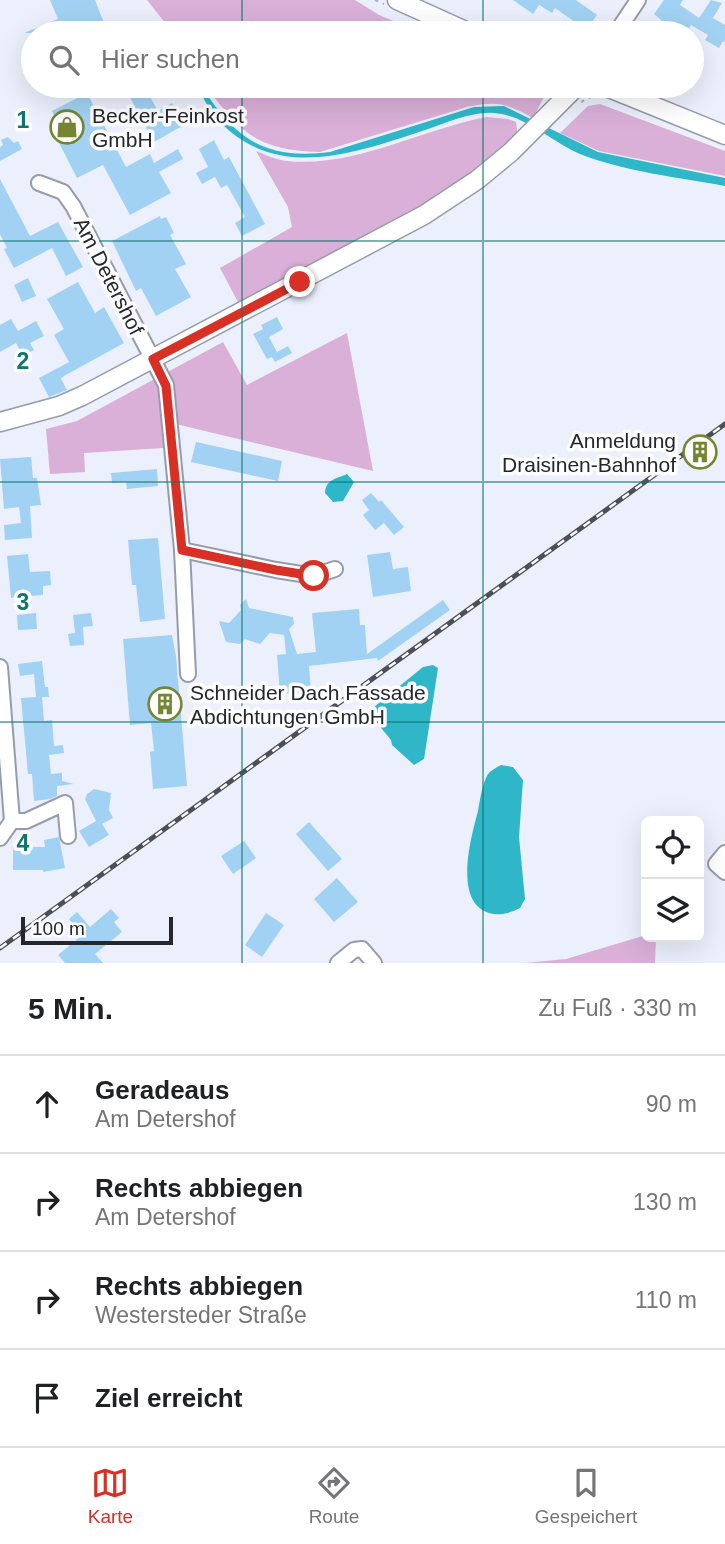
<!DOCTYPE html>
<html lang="de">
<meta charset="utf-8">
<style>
body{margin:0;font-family:Helvetica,sans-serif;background:#f6f6f6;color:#202124}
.controls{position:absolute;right:21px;bottom:21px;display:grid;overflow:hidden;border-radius:10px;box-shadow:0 7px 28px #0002}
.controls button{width:63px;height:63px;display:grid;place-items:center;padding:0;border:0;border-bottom:2px solid #e0e0e0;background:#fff;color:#202124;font:35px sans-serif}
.scale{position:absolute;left:21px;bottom:18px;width:152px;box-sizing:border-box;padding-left:7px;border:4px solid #25272d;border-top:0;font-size:19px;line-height:24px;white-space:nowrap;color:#25272d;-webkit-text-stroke:5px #fdfdfd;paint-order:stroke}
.stop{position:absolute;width:21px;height:21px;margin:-16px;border:5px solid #d93025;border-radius:50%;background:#fff}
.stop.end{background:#d93025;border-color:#fff;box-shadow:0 2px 7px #0008}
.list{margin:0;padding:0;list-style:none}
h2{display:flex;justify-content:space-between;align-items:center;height:91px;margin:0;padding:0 28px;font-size:30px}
h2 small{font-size:23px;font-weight:400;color:#757577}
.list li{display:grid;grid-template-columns:46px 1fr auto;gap:21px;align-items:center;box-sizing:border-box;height:98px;padding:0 28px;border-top:2px solid #e0e0e0}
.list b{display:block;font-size:26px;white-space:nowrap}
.list p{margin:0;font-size:23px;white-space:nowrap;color:#757577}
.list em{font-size:23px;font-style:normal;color:#757577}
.icon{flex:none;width:38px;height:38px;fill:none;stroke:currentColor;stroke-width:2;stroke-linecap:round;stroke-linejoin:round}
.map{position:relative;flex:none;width:725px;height:963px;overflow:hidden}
.search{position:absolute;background:#fff;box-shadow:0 7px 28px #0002;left:21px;right:21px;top:21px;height:77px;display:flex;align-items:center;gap:18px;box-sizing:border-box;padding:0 24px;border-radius:38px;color:#757577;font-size:26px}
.sheet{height:483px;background:#fff}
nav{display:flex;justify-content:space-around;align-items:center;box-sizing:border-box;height:98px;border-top:2px solid #e0e0e0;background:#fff;font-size:19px;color:#757577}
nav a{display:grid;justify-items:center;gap:4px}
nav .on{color:#d93025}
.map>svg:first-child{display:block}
.green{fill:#dab0d8}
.water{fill:#2fb7c9}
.building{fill:#a2d2f3}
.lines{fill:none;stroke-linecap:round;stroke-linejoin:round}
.minor-casing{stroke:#979cab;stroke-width:18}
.major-casing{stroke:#979cab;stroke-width:21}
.path{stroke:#abafb9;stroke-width:2;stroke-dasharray:3.5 5;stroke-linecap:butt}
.minor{stroke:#fff;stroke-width:14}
.major{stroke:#fff;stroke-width:18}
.rail-casing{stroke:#4d4f57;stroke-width:5}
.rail{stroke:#fdfdfd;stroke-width:2.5;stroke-dasharray:8;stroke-linecap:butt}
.route{stroke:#d93025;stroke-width:9}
.grid{fill:none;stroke:#0f766e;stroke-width:2;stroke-opacity:0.55}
.labels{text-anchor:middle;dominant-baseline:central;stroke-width:7;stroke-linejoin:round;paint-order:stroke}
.poi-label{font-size:21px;fill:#25272d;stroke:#fdfdfd;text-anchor:start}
.street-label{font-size:21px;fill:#25272d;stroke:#fdfdfd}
.grid-label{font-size:23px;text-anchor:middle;font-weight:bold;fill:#0f766e;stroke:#fdfdfd;stroke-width:7;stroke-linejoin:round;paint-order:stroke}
</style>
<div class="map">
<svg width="725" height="963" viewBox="0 0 725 963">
<rect width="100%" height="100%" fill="#ebf0fc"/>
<g class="green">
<polygon points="147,0 355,0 379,15 422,33 173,33"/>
<path d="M206 86H544V97L533 118C505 103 498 101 467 107L320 152C258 150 241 134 206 86Z"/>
<polygon points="600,104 725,151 725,176 599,151 560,133 588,106"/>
<path d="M487 117 508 119 516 122 518 136 457 184 420 209 239 304 220 268 292 227 288 207 256 151C266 155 277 160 287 161 354 168 422 129 487 117Z"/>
<polygon points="347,333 373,471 163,421 164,448 84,453 85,472 50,474 46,429 77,421 223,342 247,385"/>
<polygon points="646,935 656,937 655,963 525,963 566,959"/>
</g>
<g class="water">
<path d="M196 86H201C237 140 264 160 330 152L474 107 504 106 598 152 725 178V186C677 177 626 172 580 154 552 142 525 115 494 113 473 111 448 122 428 129 358 152 278 183 219 121 210 111 203 97 196 86Z"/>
<path d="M347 474 354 482 343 501 333 502 325 493C326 479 336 479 347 474Z"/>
<polygon points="433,665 438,668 424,759 414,765 392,745 391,740 368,712 423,667"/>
<path d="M501 765 513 767 523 780 519 837 525 899 520 908C508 914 496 917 484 911 455 896 471 837 478 811 480 800 482 784 488 774 491 770 496 768 501 765Z"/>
</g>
<g class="building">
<polygon points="50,0 95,0 108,33 24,33 58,19"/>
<polygon points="513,0 576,0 597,15 584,33 575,33 570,29 575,22 555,8 552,13 539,5 533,14"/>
<polygon points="664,0 683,0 680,5 699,18 711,0 722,3 713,18 725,25 725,42 723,41 719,48 705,40 708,35 691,25 686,33 670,33 673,30 654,14"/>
<polygon points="135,86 144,86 158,111 172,103 184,125 154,142 126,90"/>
<polygon points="87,93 126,167 150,154 154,163 178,149 183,159 159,172 171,193 130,215 103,165 77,178 53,131 60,127 52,111"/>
<polygon points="8,137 14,143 18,141 22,149 0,161 0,147 3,145 1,140"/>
<polygon points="214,140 224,160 229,157 265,224 242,236 235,223 245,217 227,185 221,188 215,177 202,184 196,173 208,167 199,149"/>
<polygon points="0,179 30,236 58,222 83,267 66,276 52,248 14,268 4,249 7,248 0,234"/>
<polygon points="160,216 161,219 166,217 174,233 170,235 186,264 175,269 191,297 156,316 141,288 136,291 112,241"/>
<polygon points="28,278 36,296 22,302 14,285"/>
<polygon points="78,282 95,313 104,307 124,343 64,376 61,379 67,390 49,397 39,378 69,362 54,335 64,329 47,299"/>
<polygon points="277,317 283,329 269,337 277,352 288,346 292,353 275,362 272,357 267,359 253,334 263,329 261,325"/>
<polygon points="11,319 18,331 36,321 44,336 30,343 34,350 23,356 16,343 0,352 0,325"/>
<polygon points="196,442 282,461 278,481 191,462"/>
<polygon points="31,457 33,478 37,478 41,505 30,506 32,538 5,540 4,525 21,523 19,507 4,509 0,459"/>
<polygon points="157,469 158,486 127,489 126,482 112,483 111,473"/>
<polygon points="371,493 379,502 381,500 404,527 394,535 384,523 375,530 363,515 369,510 362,500"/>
<polygon points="158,538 165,619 140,622 136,585 132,585 128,540"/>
<polygon points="390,552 393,569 408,567 411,591 373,597 367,555"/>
<polygon points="28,554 30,572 50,571 51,585 43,586 43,595 11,598 7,556"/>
<polygon points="246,599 249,608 293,617 294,624 289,629 297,654 316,652 312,613 359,609 360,625 365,625 367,654 443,600 450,610 378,661 377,658 309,666 311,692 280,694 277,655 286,654 284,635 270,633 260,644 245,639 240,644 226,642 219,621 229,623 241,610 240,605"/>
<polygon points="36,613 37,629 18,630 17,615"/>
<polygon points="91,613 93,626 83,627 84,645 70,646 68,634 75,633 73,615"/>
<polygon points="172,635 176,656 187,786 153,789 150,752 154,751 151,723 130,725 123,639"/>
<polygon points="42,661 45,687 48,687 49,697 42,697 44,721 52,720 54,746 63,745 64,753 49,755 51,774 62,773 62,781 74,784 57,786 57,796 50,799 34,801 32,774 28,774 21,698 36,697 34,674 20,676 18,664"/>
<polygon points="94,789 111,793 109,810 113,818 102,824 109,835 89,847 79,831 96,821 85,799 87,794"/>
<polygon points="309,822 342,859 328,871 296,834"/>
<polygon points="59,837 65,868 43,872 43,870 13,870 13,847 45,847 44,840"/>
<polygon points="244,841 256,858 233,874 221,856"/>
<polygon points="337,878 358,902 334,922 314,899"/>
<polygon points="111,909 119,918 114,922 122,932 95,954 103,963 65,963 58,955 82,935 69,919 77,912 90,927"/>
<polygon points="266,913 284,925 262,957 245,945"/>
</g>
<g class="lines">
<defs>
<g id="minor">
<polyline points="616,33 638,0"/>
<polyline points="39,183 63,192 73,206 166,385 182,550 188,674"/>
<polyline points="182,550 276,570 314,576 335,569"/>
<polyline points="0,667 12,821 0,838"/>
<polyline points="12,821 26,821 65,803 68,836"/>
<polyline points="725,853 716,864 725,872"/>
<polyline points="338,963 354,950 362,949 374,963"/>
</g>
<g id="major">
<polyline points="397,0 470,33"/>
<polyline points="604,86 725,135"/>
<polyline points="0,422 59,406 82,396 424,215 477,180 511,152 577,86"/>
</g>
</defs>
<use href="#minor" class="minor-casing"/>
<use href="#major" class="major-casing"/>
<g class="path">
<polyline points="375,0 384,4"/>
<polyline points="581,102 591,97"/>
</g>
<use href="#minor" class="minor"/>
<use href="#major" class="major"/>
<defs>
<polyline id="rail" points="0,948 725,424"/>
</defs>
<use href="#rail" class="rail-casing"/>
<use href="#rail" class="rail"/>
</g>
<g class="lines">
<polyline class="route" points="300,282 153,359 166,386 182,550 276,570 314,576"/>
</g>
<path class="grid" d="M242 0V33M483 0V33M242 86V963M483 86V963M0 241H725M0 482H725M0 722H725"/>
<defs>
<symbol id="shop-ring" viewBox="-11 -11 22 22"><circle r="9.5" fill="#fdfdfd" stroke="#758534" stroke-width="1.5"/><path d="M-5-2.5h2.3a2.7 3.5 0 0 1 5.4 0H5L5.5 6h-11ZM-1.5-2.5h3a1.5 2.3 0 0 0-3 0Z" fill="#758534"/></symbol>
<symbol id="building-ring" viewBox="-11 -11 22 22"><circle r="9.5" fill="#fdfdfd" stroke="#758534" stroke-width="1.5"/><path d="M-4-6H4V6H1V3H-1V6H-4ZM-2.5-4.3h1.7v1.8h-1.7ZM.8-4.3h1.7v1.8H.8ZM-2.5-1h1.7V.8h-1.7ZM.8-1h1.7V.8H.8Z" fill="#758534"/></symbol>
</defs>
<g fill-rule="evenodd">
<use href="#shop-ring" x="48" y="108" width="38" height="38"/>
<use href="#building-ring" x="681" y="433" width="38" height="38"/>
<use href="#building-ring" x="146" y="685" width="38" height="38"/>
</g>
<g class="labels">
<g class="poi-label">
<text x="92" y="115">Becker-Feinkost<tspan x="92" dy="24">GmbH</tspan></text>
<text x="676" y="440" text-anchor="end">Anmeldung<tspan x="676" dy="24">Draisinen-Bahnhof</tspan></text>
<text x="190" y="692">Schneider Dach Fassade<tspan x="190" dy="24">Abdichtungen GmbH</tspan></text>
</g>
<g class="street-label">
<text transform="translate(109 276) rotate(63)">Am Detershof</text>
</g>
</g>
<g class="grid-label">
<text x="23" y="128">1</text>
<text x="23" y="369">2</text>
<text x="23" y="610">3</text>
<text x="23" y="851">4</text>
</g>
</svg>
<div class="controls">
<button><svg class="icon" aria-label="locate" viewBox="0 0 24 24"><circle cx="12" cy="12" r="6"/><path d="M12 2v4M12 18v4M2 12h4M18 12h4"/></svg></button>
<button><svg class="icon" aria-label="layers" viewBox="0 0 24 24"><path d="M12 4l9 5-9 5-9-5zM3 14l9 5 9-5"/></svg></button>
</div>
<div class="scale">100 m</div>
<div class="stop" style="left:314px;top:576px"></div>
<div class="stop end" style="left:300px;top:282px"></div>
<div class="search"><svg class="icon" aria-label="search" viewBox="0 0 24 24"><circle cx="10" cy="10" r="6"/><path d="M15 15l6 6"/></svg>Hier suchen</div>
</div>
<section class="sheet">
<h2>5 Min.<small>Zu Fuß · 330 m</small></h2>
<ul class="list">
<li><svg class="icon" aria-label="ahead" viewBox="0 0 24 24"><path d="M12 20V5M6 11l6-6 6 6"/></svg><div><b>Geradeaus</b><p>Am Detershof</p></div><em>90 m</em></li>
<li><svg class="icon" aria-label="right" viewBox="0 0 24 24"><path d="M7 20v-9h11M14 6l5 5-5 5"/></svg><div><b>Rechts abbiegen</b><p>Am Detershof</p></div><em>130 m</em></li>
<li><svg class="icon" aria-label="right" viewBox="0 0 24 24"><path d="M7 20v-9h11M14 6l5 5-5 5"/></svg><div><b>Rechts abbiegen</b><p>Westersteder Straße</p></div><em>110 m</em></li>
<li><svg class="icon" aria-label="arrive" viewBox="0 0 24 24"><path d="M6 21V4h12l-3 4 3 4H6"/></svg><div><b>Ziel erreicht</b></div></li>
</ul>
</section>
<nav>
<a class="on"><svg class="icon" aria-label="map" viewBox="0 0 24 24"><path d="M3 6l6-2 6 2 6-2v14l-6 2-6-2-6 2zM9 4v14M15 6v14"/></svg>Karte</a>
<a><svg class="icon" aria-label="directions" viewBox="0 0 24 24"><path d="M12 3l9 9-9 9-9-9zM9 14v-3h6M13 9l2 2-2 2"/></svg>Route</a>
<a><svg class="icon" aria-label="saved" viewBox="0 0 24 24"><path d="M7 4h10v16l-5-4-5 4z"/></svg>Gespeichert</a>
</nav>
